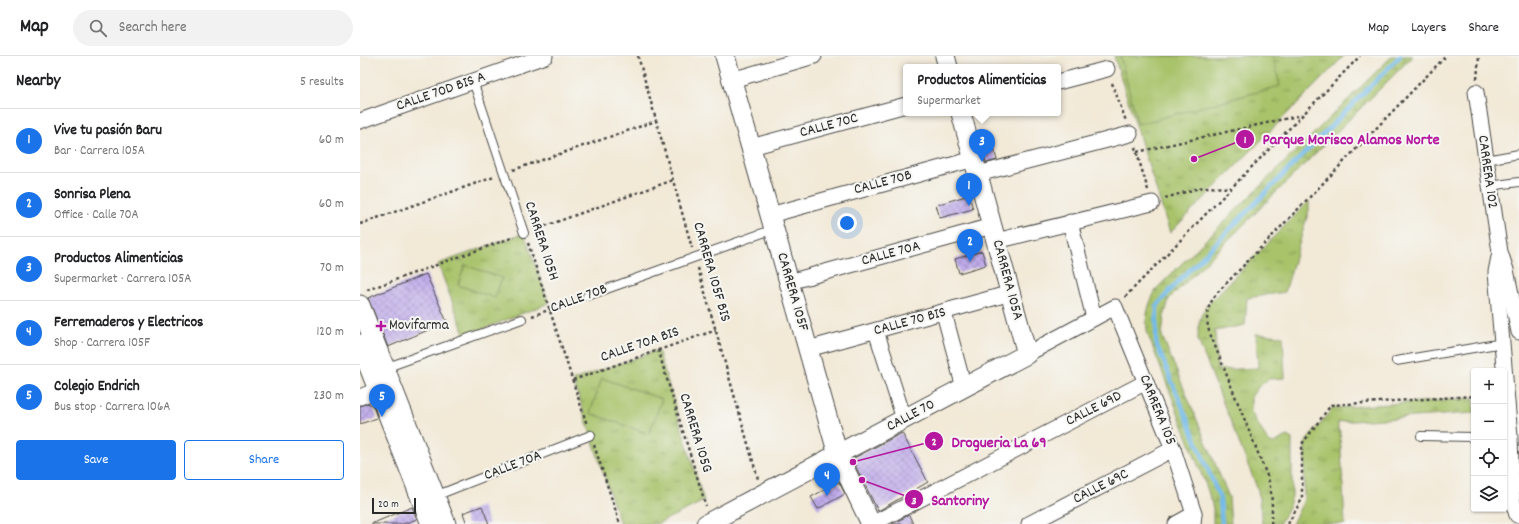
<!DOCTYPE html>
<meta charset="utf-8">
<style>
body{margin:0;font-family:Dekko,sans-serif;background:#f2f2f2;color:#202124}
.controls{position:absolute;right:12px;bottom:12px;display:grid;overflow:hidden;border-radius:4px;box-shadow:0 1px 3px #0004}
.controls button{width:36px;height:36px;display:grid;place-items:center;padding:0;border:0;border-bottom:1px solid #e0e0e0;background:#fff;color:#202124;font:20px sans-serif}
.scale{position:absolute;left:12px;bottom:10px;width:44px;box-sizing:border-box;padding-left:4px;border:2px solid #2b2b2b;border-top:0;font-size:11px;line-height:14px;white-space:nowrap;color:#2b2b2b;-webkit-text-stroke:3px #f6f6f2;paint-order:stroke}
.you{position:absolute;left:487px;top:167px;width:14px;height:14px;margin:-10px;border:3px solid #fff;border-radius:50%;background:#1a73e8;box-shadow:0 0 0 6px #1a73e833}
.badge{display:grid;place-items:center;width:26px;height:26px;border-radius:50%;background:#1a73e8;color:#fff;font-size:13px;font-weight:700}
.pin{position:absolute;translate:-50% -33px;filter:drop-shadow(0 1px 2px #0008)}
.pin::after{content:'';position:absolute;top:21px;width:14px;height:12px;background:inherit;clip-path:polygon(0 0,100% 0,50% 100%)}
.popup{position:absolute;left:543px;top:8px;width:158px;height:52px;box-sizing:border-box;display:grid;place-content:center;border-radius:4px;background:#fff;filter:drop-shadow(0 1px 3px #0005);font-size:13px;white-space:nowrap;color:#757577}
.popup b{font-size:15px;color:#202124}
.popup::after{content:'';position:absolute;left:50%;top:100%;margin-left:-8px;border:8px solid transparent;border-top-color:#fff}
.list{margin:0;padding:0;list-style:none}
h2{display:flex;justify-content:space-between;align-items:center;height:52px;margin:0;padding:0 16px;font-size:17px}
h2 small{font-size:13px;font-weight:400;color:#757577}
.list li{display:grid;grid-template-columns:26px 1fr auto;gap:12px;align-items:center;box-sizing:border-box;height:64px;padding:0 16px;border-top:1px solid #e0e0e0}
.list b{display:block;font-size:15px;white-space:nowrap}
.list p{margin:0;font-size:13px;white-space:nowrap;color:#757577}
.list em{font-size:13px;font-style:normal;color:#757577}
.actions{display:flex;gap:8px;padding:12px 16px}
.actions a{flex:1;padding:9px 0;border:1px solid #1a73e8;border-radius:4px;text-align:center;font-size:14px;color:#1a73e8}
.actions .main{background:#1a73e8;color:#fff}
.icon{flex:none;width:22px;height:22px;fill:none;stroke:currentColor;stroke-width:2;stroke-linecap:round;stroke-linejoin:round}
.map{position:relative;flex:none;width:1159px;height:468px;overflow:hidden}
header{display:flex;align-items:center;gap:24px;box-sizing:border-box;height:56px;padding:0 20px;background:#fff;border-bottom:1px solid #e0e0e0}
header strong{font-size:19px}
nav{display:flex;gap:22px;margin-inline-start:auto;font-size:14px}
.search{width:280px;height:36px;background:#f2f2f2;display:flex;align-items:center;gap:10px;box-sizing:border-box;padding:0 14px;border-radius:22px;color:#757577;font-size:15px}
main{display:flex}
aside{flex:1;background:#fff}
.map>svg:first-child{display:block}
.wetland{fill:url(#wetland-marsh);stroke:#6a774a}
.park{fill:url(#park-tufts);stroke:#6a774a}
.pitch{fill:#a8c36a;stroke:#6a774a}
.lines{fill:none;stroke-linecap:round;stroke-linejoin:round}
.stream{stroke:#72baea;stroke-width:4.5}
.building{fill:url(#building-cross-hatch)}
.service-casing{stroke:#494845;stroke-width:10}
.minor-casing{stroke:#494845;stroke-width:17}
.tertiary-casing{stroke:#494845;stroke-width:21}
.path{stroke:#494845;stroke-width:2.5;stroke-dasharray:3 3;stroke-linecap:butt}
.service{stroke:#fff;stroke-width:8}
.minor{stroke:#fff;stroke-width:15}
.tertiary{stroke:#fff;stroke-width:19}
.poi-dot{fill:#b5179e;stroke:#f6f6f2;stroke-width:1.5}
.labels{text-anchor:middle;dominant-baseline:central;stroke-width:4;stroke-linejoin:round;paint-order:stroke}
.street-label{font-size:15px;fill:#2b2b2b;stroke:#f6f6f2}
.poi-label{font-size:15px;fill:#2b2b2b;stroke:#f6f6f2;text-anchor:start}
.leader{fill:none;stroke:#b5179e;stroke-width:1.5}
.callout-dot{fill:#b5179e;stroke:#f6f6f2;stroke-width:1.5}
.mark-label{font-size:12px;text-anchor:middle;font-weight:bold;fill:#fff}
.callout-label{font-size:16px;text-anchor:middle;font-weight:bold;fill:#b5179e;stroke:#f6f6f2;stroke-width:4;stroke-linejoin:round;paint-order:stroke}
</style>
<header>
<strong>Map</strong>
<div class="search"><svg class="icon" aria-label="search" viewBox="0 0 24 24"><circle cx="10" cy="10" r="6"/><path d="M15 15l6 6"/></svg>Search here</div>
<nav><a>Map</a><a>Layers</a><a>Share</a></nav>
</header>
<main>
<aside>
<h2>Nearby<small>5 results</small></h2>
<ul class="list">
<li><span class="badge">1</span><div><b>Vive tu pasión Baru</b><p>Bar · Carrera 105A</p></div><em>60 m</em></li>
<li><span class="badge">2</span><div><b>Sonrisa Plena</b><p>Office · Calle 70A</p></div><em>60 m</em></li>
<li><span class="badge">3</span><div><b>Productos Alimenticias</b><p>Supermarket · Carrera 105A</p></div><em>70 m</em></li>
<li><span class="badge">4</span><div><b>Ferremaderos y Electricos</b><p>Shop · Carrera 105F</p></div><em>120 m</em></li>
<li><span class="badge">5</span><div><b>Colegio Endrich</b><p>Bus stop · Carrera 106A</p></div><em>230 m</em></li>
</ul>
<div class="actions"><a class="main">Save</a><a>Share</a></div>
</aside>
<div class="map">
<svg width="1159" height="468" viewBox="0 0 1159 468">
<defs>
<pattern id="wetland-marsh" width="20" height="14" patternUnits="userSpaceOnUse"><rect width="20" height="14" fill="#a8c36a"/><path d="M1 5h8M5 5V1M11 12h8M15 12V8" fill="none" stroke="#899f57"/></pattern>
<pattern id="park-tufts" width="24" height="20" patternUnits="userSpaceOnUse"><rect width="24" height="20" fill="#a8c36a"/><path d="M3 7l-1-3M5 7V3M7 7l1-3M15 17l-1-3M17 17v-4M19 17l1-3" fill="none" stroke="#899f57"/></pattern>
<pattern id="building-cross-hatch" width="8" height="8" patternUnits="userSpaceOnUse"><rect width="8" height="8" fill="#c0acec"/><path d="M0 0l8 8M0 8l8-8" fill="none" stroke="#9c8cbf"/></pattern>
</defs>
<rect width="100%" height="100%" fill="#f6f6f2"/>
<filter id="ink" filterUnits="userSpaceOnUse"><feTurbulence type="fractalNoise" baseFrequency=".025" numOctaves="2"/><feDisplacementMap in="SourceGraphic" scale="8" xChannelSelector="R" yChannelSelector="G"/><feConvolveMatrix kernelMatrix="1 2 1 2 8 2 1 2 1" color-interpolation-filters="sRGB"/></filter>
<filter id="wash" filterUnits="userSpaceOnUse"><feTurbulence type="fractalNoise" baseFrequency=".012" numOctaves="4" result="noise"/><feDisplacementMap in="SourceGraphic" scale="16" xChannelSelector="R" yChannelSelector="G"/><feGaussianBlur stdDeviation="0.9" result="paint"/><feColorMatrix in="noise" values="0 0 0 0 0 0 0 0 0 0 0 0 0 0 0 0 0 1.4 0 .05"/><feComposite in="paint" operator="in"/></filter>
<g filter="url(#wash)">
<rect width="100%" height="100%" fill="#f2e9d7"/>
<path class="wetland" d="M1032 0H1053L809 243 804 261 802 280 869 441 871 468H853V452L848 435 788 279C784 261 788 248 797 232Z"/>
<g class="park">
<polygon points="754,0 984,0 810,177"/>
<path d="M949 145V154L925 236 887 242 885 269 855 275 857 314 898 312 896 278 923 280 925 322 909 323 898 331 891 341V356L907 384 912 388 927 380 932 383V440L928 453 919 468H902L898 434 838 284C838 268 839 261 848 248Z"/>
<polygon points="164,177 189,247 105,280 78,208"/>
<polygon points="298,294 344,445 297,468 260,468 213,324"/>
<polygon points="1114,342 1114,357 978,366 978,375 980,375 985,468 932,468 943,446 944,441 945,389 947,384 973,352"/>
</g>
<g class="pitch">
<polygon points="760,0 913,0 920,30 778,68"/>
<polygon points="105,209 142,222 135,242 98,229"/>
<polygon points="242,322 302,343 289,378 230,357"/>
</g>
<g class="lines">
<polyline class="stream" points="862,468 860,443 796,287 797,250 813,231 1040,0"/>
</g>
<g id="blocks">
<g class="building">
<polygon points="633,89 637,104 626,107 622,92"/>
<polygon points="609,139 613,153 580,162 576,149"/>
<polygon points="622,195 626,209 599,217 595,203"/>
<polygon points="66,218 87,266 28,291 8,242"/>
<polygon points="8,347 13,350 17,362 0,368 0,350"/>
<polygon points="542,377 568,426 518,455 492,403"/>
<polygon points="479,426 485,438 458,453 451,441"/>
<polygon points="122,450 129,468 107,468 103,457"/>
<polygon points="52,451 57,463 43,468 11,468"/>
<polygon points="549,459 553,468 532,468"/>
</g>
</g>
</g>
<g filter="url(#ink)">
<use href="#blocks" fill-opacity="0" stroke="#494845" stroke-width="1"/>
<g class="lines">
<defs>
<g id="service">
<polyline points="113,25 164,177"/>
<polyline points="1126,104 1159,98"/>
<polyline points="1129,130 1159,126"/>
<polyline points="227,240 414,173"/>
<polyline points="1036,305 1143,287"/>
<polyline points="25,312 162,263"/>
<polyline points="1061,380 1114,381"/>
<polyline points="75,440 231,379"/>
</g>
<g id="minor">
<polyline points="372,24 454,0"/>
<polyline points="698,26 747,13"/>
<polyline points="1116,36 1140,196 1146,214 1159,276"/>
<polyline points="0,65 185,0"/>
<polyline points="391,91 546,49"/>
<polyline points="618,118 770,78"/>
<polyline points="410,159 614,103"/>
<polyline points="710,166 734,262"/>
<polyline points="636,185 792,147"/>
<polyline points="1140,196 1136,216 1150,381 1152,437 1153,446 1157,459"/>
<polyline points="429,226 632,170"/>
<polyline points="584,257 604,332"/>
<polyline points="516,275 544,363"/>
<polyline points="448,293 651,237"/>
<polyline points="667,298 755,251 813,393 834,458 833,468"/>
<polyline points="0,341 27,330"/>
<polyline points="512,468 786,326"/>
<polyline points="669,468 813,393"/>
<polyline points="816,468 834,458"/>
</g>
<g id="tertiary">
<polyline points="365,0 478,399 511,468"/>
<polyline points="585,0 588,11"/>
<polyline points="0,249 86,468"/>
<polyline points="0,288 71,468"/>
<polyline points="346,468 667,298 601,57"/>
</g>
</defs>
<use href="#service" class="service-casing"/>
<use href="#minor" class="minor-casing"/>
<use href="#tertiary" class="tertiary-casing"/>
<g class="path">
<polyline points="278,0 332,192"/>
<polyline points="1117,23 1119,0"/>
<polyline points="752,27 766,65"/>
<polyline points="775,91 788,134"/>
<polyline points="777,96 942,59"/>
<polyline points="153,114 296,65"/>
<polyline points="805,142 843,131 871,132"/>
<polyline points="0,168 134,121"/>
<polyline points="174,174 313,124"/>
<polyline points="168,187 227,369"/>
<polyline points="338,212 398,423"/>
<polyline points="7,234 154,181"/>
<polyline points="765,241 1000,0"/>
<polyline points="172,260 218,243"/>
<polyline points="298,294 346,450"/>
<polyline points="213,324 356,274"/>
<polyline points="234,389 260,468"/>
<path d="M911 468C913 452 912 437 908 422L849 275C845 258 847 251 857 237L1086 0"/>
<polyline points="928,468 942,443 942,388 971,349 1114,340"/>
</g>
<use href="#service" class="service"/>
<use href="#minor" class="minor"/>
<use href="#tertiary" class="tertiary"/>
</g>
</g>
<path class="poi-dot" d="M19 264h4v4h4v4h-4v4h-4v-4h-4v-4h4z"/>
<g class="labels">
<g class="street-label">
<text transform="translate(81 36) rotate(-19)">CALLE 70D BIS A</text>
<text transform="translate(469 70) rotate(-15)">CALLE 70C</text>
<text transform="translate(1127 116) rotate(82)">CARRERA 102</text>
<text transform="translate(523 127) rotate(-15)">CALLE 70B</text>
<text transform="translate(181 185) rotate(72)">CARRERA 105H</text>
<text transform="translate(531 198) rotate(-15)">CALLE 70A</text>
<text transform="translate(351 216) rotate(74)">CARRERA 105F BIS</text>
<text transform="translate(647 224) rotate(75)">CARRERA 105A</text>
<text transform="translate(432 236) rotate(74)">CARRERA 105F</text>
<text transform="translate(219 243) rotate(-20)">CALLE 70B</text>
<text transform="translate(550 266) rotate(-15)">CALLE 70 BIS</text>
<text transform="translate(280 289) rotate(-19)">CALLE 70A BIS</text>
<text transform="translate(734 353) rotate(-27)">CALLE 69D</text>
<text transform="translate(797 354) rotate(68)">CARRERA 105</text>
<text transform="translate(551 360) rotate(-28)">CALLE 70</text>
<text transform="translate(335 377) rotate(73)">CARRERA 105G</text>
<text transform="translate(153 410) rotate(-21)">CALLE 70A</text>
<text transform="translate(741 431) rotate(-27)">CALLE 69C</text>
</g>
<g class="poi-label">
<text x="29" y="270">Movifarma</text>
</g>
</g>
<path class="leader" d="M834 103L885 83M493 406L574 385M502 424L554 443"/>
<g class="callout-dot">
<circle cx="834" cy="103" r="4"/>
<circle cx="493" cy="406" r="4"/>
<circle cx="502" cy="424" r="4"/>
<circle cx="885" cy="83" r="10"/>
<circle cx="574" cy="385" r="10"/>
<circle cx="554" cy="443" r="10"/>
</g>
<g class="mark-label">
<text x="885" y="87">1</text>
<text x="574" y="389">2</text>
<text x="554" y="448">3</text>
</g>
<g class="callout-label">
<text x="991" y="88">Parque Morisco Alamos Norte</text>
<text x="639" y="391">Drogueria La 69</text>
<text x="600" y="449">Santoriny</text>
</g>
</svg>
<div class="controls">
<button>+</button>
<button>−</button>
<button><svg class="icon" aria-label="locate" viewBox="0 0 24 24"><circle cx="12" cy="12" r="6"/><path d="M12 2v4M12 18v4M2 12h4M18 12h4"/></svg></button>
<button><svg class="icon" aria-label="layers" viewBox="0 0 24 24"><path d="M12 4l9 5-9 5-9-5zM3 14l9 5 9-5"/></svg></button>
</div>
<div class="scale">20 m</div>
<div class="you"></div>
<div class="pin badge" style="left:609px;top:150px">1</div>
<div class="pin badge" style="left:610px;top:206px">2</div>
<div class="pin badge" style="left:622px;top:106px">3</div>
<div class="popup"><b>Productos Alimenticias</b>Supermarket</div>
<div class="pin badge" style="left:467px;top:440px">4</div>
<div class="pin badge" style="left:22px;top:361px">5</div>
</div>
</main>
